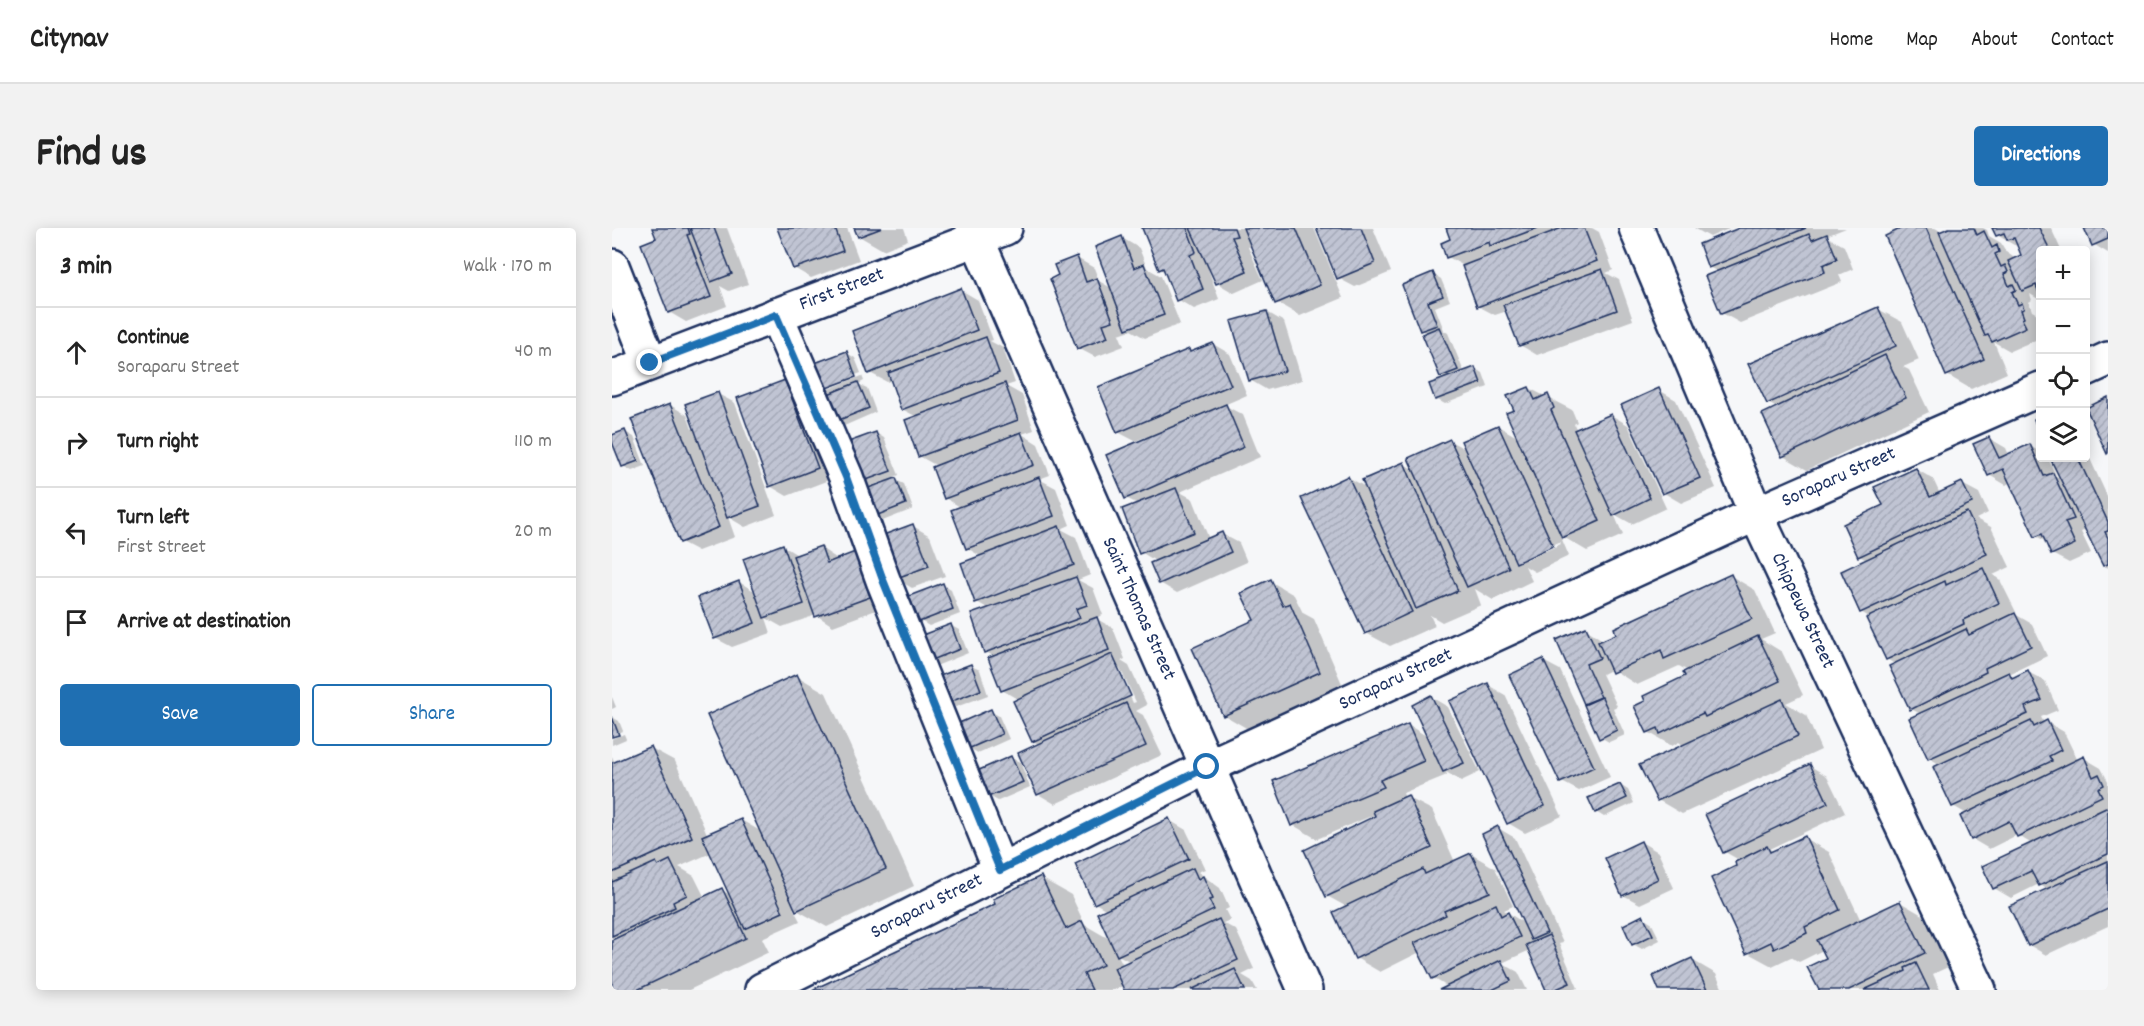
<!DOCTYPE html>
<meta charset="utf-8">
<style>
body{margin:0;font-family:Dekko,sans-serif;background:#f2f2f2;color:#222}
.controls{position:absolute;right:18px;top:18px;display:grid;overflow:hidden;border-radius:6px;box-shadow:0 3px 15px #0003}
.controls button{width:54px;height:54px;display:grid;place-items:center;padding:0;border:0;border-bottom:2px solid #e0e0e0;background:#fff;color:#222;font:30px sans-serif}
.stop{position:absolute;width:18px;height:18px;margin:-14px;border:4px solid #1f6fb2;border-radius:50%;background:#fff}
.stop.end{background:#1f6fb2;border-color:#fff;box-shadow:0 2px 6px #0008}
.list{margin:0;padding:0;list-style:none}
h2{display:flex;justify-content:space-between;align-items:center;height:78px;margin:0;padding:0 24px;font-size:26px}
h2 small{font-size:20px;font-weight:400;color:#767676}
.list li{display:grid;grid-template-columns:39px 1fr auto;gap:18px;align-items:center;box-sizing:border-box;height:90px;padding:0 24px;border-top:2px solid #e0e0e0}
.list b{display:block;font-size:22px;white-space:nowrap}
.list p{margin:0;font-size:20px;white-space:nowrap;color:#767676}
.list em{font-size:20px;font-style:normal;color:#767676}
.actions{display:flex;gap:12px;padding:18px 24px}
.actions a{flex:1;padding:14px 0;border:2px solid #1f6fb2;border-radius:6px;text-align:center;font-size:21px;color:#1f6fb2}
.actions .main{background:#1f6fb2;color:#fff}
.icon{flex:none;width:33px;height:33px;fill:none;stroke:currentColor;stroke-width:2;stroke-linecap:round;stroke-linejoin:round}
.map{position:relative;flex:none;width:1496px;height:762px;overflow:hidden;border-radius:6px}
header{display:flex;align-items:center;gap:36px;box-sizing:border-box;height:84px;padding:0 30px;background:#fff;border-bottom:2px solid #e0e0e0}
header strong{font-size:28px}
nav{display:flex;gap:33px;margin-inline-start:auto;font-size:21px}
.intro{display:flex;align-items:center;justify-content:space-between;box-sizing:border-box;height:144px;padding:0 36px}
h1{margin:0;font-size:42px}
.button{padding:15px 27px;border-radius:6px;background:#1f6fb2;color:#fff;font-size:21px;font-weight:700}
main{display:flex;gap:36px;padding:0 36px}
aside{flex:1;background:#fff;border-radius:6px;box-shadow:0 3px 15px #0003}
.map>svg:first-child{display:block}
.shadow{fill:#0003;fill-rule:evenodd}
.building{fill:url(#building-hatch);stroke:#1b2f5e;stroke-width:1.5}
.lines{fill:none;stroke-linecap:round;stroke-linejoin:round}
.minor-casing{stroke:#1b2f5e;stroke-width:38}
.minor{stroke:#fff;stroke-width:33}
.route{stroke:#1f6fb2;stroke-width:8}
.labels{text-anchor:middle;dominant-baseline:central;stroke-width:4.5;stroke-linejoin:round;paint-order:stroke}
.street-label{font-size:20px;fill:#1b2f5e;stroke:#fff}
</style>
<header>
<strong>Citynav</strong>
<nav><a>Home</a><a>Map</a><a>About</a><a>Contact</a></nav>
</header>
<div class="intro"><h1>Find us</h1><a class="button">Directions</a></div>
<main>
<aside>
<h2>3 min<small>Walk · 170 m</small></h2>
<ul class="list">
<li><svg class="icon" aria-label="ahead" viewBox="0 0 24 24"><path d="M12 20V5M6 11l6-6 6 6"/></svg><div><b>Continue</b><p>Soraparu Street</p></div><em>40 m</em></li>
<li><svg class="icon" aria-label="right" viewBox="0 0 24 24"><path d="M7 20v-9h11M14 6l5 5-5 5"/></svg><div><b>Turn right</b></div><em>110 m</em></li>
<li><svg class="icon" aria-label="left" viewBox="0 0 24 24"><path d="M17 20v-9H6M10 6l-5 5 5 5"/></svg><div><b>Turn left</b><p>First Street</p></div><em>20 m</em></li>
<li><svg class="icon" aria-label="arrive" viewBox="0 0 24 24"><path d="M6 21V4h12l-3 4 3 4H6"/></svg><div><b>Arrive at destination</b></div></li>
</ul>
<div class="actions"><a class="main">Save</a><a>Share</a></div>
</aside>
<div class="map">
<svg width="1496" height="762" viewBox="0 0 1496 762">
<defs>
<pattern id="building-hatch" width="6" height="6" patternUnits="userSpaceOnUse" patternTransform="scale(1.5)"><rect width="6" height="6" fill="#c0c4d3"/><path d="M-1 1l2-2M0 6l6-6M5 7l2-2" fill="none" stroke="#a4a9b8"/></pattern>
</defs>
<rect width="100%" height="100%" fill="#f6f7f9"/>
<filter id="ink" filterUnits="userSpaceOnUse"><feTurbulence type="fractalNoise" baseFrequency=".0167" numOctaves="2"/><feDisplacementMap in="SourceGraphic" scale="12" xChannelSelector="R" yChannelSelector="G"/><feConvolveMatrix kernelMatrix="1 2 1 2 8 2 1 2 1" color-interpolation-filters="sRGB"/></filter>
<g filter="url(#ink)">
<g class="shadow">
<polygon points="42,0 115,0 136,56 117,63 108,58 115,78 74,94 57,84 46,11"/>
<polygon points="167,0 235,0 247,32 199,50 182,40"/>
<polygon points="244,0 292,0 296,12 271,22 247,8"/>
<polygon points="532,0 702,0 731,70 688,88 664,74 640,18 636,19 651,52 622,65 605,55 598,40 596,41 607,71 582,81 565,71 554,44 548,41"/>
<polygon points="706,0 761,0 779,44 743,59 726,50"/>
<polygon points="836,0 980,0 987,4 1001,42 994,45 1007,52 1021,92 925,127 908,117 895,83 883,87 866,78 852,38 836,29 840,12"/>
<polygon points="1082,0 1119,0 1098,9"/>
<polygon points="1131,0 1234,0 1214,8 1232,18 1241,41 1227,47 1230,54 1128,95 1110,85 1095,48 1106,44 1097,39"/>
<polygon points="1294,0 1323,0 1330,4 1341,0 1371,0 1375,2 1377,8 1389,15 1394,24 1401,29 1403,32 1411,28 1407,18 1402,17 1385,7 1382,0 1439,0 1449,22 1428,22 1428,72 1418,66 1420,72 1417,74 1420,83 1427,87 1428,90 1425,92 1428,110 1398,123 1382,114 1395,145 1359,161 1335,147"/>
<polygon points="1474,0 1496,0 1496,25 1481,16"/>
<polygon points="510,10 527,20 535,40 549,48 568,96 533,110 519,102 507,106 512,118 483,129 466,120 448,48 465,30 482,40 487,53 501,61"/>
<polygon points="821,46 829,51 838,73 823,79 832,102 831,102 836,105 852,144 863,140 871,145 876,159 833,176 824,171 834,151 829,148 815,105 809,102"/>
<path d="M349 62 366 72 381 112 378 113 391 120 403 155 394 158 410 167 422 202 410 206 426 216 438 247 427 251 444 260 458 297 449 301 464 309 478 347 466 352 481 360 491 387 483 390 501 400 513 431 509 433 517 438 535 477 524 483 531 487 550 527 443 576 426 566 428 517 421 513 407 472 390 462 383 429 374 424 377 381 365 374 370 329 355 320 350 280 333 270 325 238 307 228 305 189 290 181 280 152 275 154 258 145ZM505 440H508L524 474 521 475Z"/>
<polygon points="1266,81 1290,94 1307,132 1291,139 1297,142 1317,184 1195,242 1171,228 1165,180 1156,175"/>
<polygon points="655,84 672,94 690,152 655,162 638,152"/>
<polygon points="601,116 618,126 635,167 612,177 631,187 648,229 568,264 581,271 597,311 610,306 627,315 635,334 565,365 548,355 545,334 529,324 526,276 514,270 534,212 533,209 523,213 506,204 577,123 581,125"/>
<polygon points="235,125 243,130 249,145 214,158 214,162 250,148 252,153 246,156 255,160 264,184 232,198 223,193 220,166 210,161"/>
<polygon points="173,154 190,163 222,250 175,268 158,258"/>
<path d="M917 160 960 182 965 194 962 196 965 203 999 187 1016 197 1054 280 1020 296 1002 286 1011 307 975 323 948 307 957 328 923 344 913 338 920 353 881 372 863 361 869 377 830 394 818 387 823 398 778 418 754 405 736 249 755 260 792 236 804 243 838 213 855 222 886 198 907 210 904 183ZM947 314 949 316 914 332V329Z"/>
<polygon points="1047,162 1064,172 1104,260 1069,275 1052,265 1011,178"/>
<polygon points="106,166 123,175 164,287 133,299 116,289 123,309 86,323 69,314 58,177 75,187 80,201 83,200"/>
<polygon points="13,204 22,209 33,238 20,243 11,238 0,210"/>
<polygon points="264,205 272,210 287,247 280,250 292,256 301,281 268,294 259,289 274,255 272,253 256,259 248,254"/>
<polygon points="1377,210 1394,220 1397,227 1418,218 1428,224 1428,230 1436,230 1444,248 1451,252 1440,230 1474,230 1474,222 1496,270 1496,340 1492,337 1474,302 1469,304 1479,325 1457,335 1440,326 1435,314 1424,308 1399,254 1394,257 1377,247"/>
<polygon points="1304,241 1321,251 1328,266 1350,256 1367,265 1376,285 1364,291 1379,299 1398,339 1381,347 1388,352 1404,384 1401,385 1420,396 1435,428 1397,446 1403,450 1416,444 1433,453 1446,482 1429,489 1432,495 1435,494 1452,504 1466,533 1472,530 1489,540 1496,553 1496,698 1434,727 1417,717 1436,662 1427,656 1399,670 1382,660 1420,616 1405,607 1377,621 1360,611 1355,586 1341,578 1329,537 1317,530 1309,486 1299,481 1284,437 1275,431 1259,390 1249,384 1255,332 1247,328 1272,277"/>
<polygon points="301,298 318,308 333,348 300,360 283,350"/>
<polygon points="171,318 187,328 209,320 227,332 243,326 260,336 275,378 221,398 204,387 170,399 154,390 159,405 120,419 103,410 127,354 144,364"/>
<polygon points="1119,348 1143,362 1163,405 1149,411 1170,424 1191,467 1174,475 1194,487 1209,522 1070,586 1046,572 1072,518 1067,514 1060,518 1036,504 1075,449 1076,443 1067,438 1025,457 1000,441 990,446 1005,478 1001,480 1013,507 997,514 988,509 977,477 973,475 974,401 992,413"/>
<polygon points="658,353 682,367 691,385 702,391 731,458 636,501 612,487"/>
<polygon points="331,357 339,362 348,386 317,398 309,393"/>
<polygon points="338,397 347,402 356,425 324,438 316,433"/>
<polygon points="931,433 948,442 998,549 967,563 950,554"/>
<polygon points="359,438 368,442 376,467 344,479 336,474"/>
<path d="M185 448 214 465 302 658 215 699 181 680 188 693 150 710 157 724 77 762H0V528L3 536 39 520 63 533 96 608 129 592 150 604ZM99 625 118 667 110 662 93 670 82 648 67 639Z"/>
<polygon points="876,457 893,467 950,588 913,605 896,595"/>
<polygon points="0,469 4,479 0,481"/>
<polygon points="819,469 836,479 868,544 849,553 834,544 835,547 791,565 793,570 795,569 820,582 843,634 859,626 883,640 901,678 892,682 913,696 886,600 903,610 951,715 947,716 966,760 960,762 935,762 918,722 890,735 906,744 915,762 831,762 836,759 821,750 808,724 768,744 744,730 735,679 715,668 765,589 764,586 705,611 681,597 796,497 816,509"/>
<polygon points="378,483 387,488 397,511 366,525 357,520 347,496"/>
<polygon points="0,489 7,493 11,503 0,508"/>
<polygon points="12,506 14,511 0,517 0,511"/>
<polygon points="399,530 408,534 418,559 386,573 377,568"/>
<polygon points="1198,538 1215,548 1233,585 1157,621 1162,624 1192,610 1217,624 1249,693 1288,674 1312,688 1336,739 1321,746 1328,762 1208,762 1216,731 1211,722 1187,734 1179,729 1160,738 1136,725 1126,639 1129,633 1113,624"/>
<polygon points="1008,557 1016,562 1022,575 992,589 984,584"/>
<path d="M557 592 574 602 593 641 586 644 608 660 617 680 613 682 618 692 611 695 624 702 642 741 630 747 640 753 645 762H514L512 757 502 762H204L385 677 429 650 459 667 473 697 499 712 495 682 483 675 465 636ZM506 727 519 734 511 737Z"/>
<polygon points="1029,614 1046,624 1062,660 1028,676 1011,667"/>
<polygon points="1031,689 1039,694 1048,712 1030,721 1021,716"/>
<polygon points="1080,732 1104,746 1111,762 1049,762"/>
</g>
<g class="building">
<polygon points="40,0 76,0 78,6 75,7 99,69 56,85 29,16 44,10"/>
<polygon points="78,0 102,0 120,46 99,54"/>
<polygon points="165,0 223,0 231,23 181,41"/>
<polygon points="242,0 270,0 246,9"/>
<polygon points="530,0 575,0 584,24 578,27 591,61 564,73 551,40 547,42"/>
<polygon points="578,0 622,0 625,8 620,9 635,43 604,56"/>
<polygon points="631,0 684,0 708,57 663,76"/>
<polygon points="704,0 749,0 763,35 725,51"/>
<polygon points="834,0 926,0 878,18 877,14 834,30 829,15 838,11"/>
<polygon points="950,0 972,0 985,33 865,79 850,38"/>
<polygon points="1127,0 1194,0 1096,40 1087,16"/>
<polygon points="1290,0 1314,0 1372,131 1334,148 1273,8"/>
<polygon points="1337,0 1362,0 1365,7 1372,3 1380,20 1385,17 1387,24 1383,26 1389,39 1393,37 1396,44 1392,46 1397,58 1401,56 1404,62 1400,64 1406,77 1410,75 1412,81 1409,82 1412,90 1410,91 1414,99 1380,114 1376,107 1373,108 1327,4"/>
<polygon points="1380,0 1427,0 1438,22 1428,22 1428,68 1424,57 1410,63 1396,33 1409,27 1402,10 1395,12 1392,5 1384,8"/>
<polygon points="1472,0 1496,0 1496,11 1480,18"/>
<polygon points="1197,6 1200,12 1215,6 1225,31 1211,37 1213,44 1109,86 1093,48"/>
<polygon points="510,8 522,40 532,36 552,87 514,101 483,19"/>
<polygon points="465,28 474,54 485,50 501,93 491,96 496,109 465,121 438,51 446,47 442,37"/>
<polygon points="990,41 1005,82 907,118 891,77"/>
<polygon points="821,44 831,68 816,74 825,97 808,103 790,57"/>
<polygon points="349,60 365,102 256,146 240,103"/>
<polygon points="1266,79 1284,118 1155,176 1136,136"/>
<polygon points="655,83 673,143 637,153 619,93"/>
<polygon points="827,99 846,142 828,149 810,106"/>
<polygon points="374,109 387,145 289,182 276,145"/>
<polygon points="601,115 619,157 505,205 486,159 577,121 578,124"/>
<polygon points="235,123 244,149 209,162 200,136"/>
<polygon points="1273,127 1294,170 1170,229 1150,186"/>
<polygon points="863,139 869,155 823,172 817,156"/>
<polygon points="173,152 206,240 157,259 125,170"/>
<polygon points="246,154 257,180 222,194 211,168"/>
<polygon points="393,155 406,192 306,229 293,192"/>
<polygon points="917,159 923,172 936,166 942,180 939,182 988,293 950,310 894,185 902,182 895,168"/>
<polygon points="1047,160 1088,250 1050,266 1009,177"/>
<polygon points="106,164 148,278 115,290 73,176"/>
<polygon points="1496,169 1496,225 1495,226 1474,180"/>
<polygon points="58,176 107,299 68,315 19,191"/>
<polygon points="614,176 632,219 513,271 494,227"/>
<polygon points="999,186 1038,270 1001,288 962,202"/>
<polygon points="1428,188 1428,208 1422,191"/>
<polygon points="886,197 941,318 904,335 849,213"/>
<polygon points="13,202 26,233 10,239 0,214 0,207"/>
<polygon points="264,204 279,243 246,255 231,216"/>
<polygon points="409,204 422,237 332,271 320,239"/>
<polygon points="1377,209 1387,230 1418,216 1432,248 1441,245 1462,291 1453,294 1463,316 1439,327 1430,306 1423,309 1391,241 1376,248 1361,216"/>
<polygon points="838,211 897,340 855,359 796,230"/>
<polygon points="1438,230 1466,230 1496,294 1496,303 1493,304 1496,310 1496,336 1491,338"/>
<polygon points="792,234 846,363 804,381 750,252"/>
<polygon points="1304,240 1318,269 1350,254 1360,275 1246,329 1231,296 1271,277 1262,259"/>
<polygon points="736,248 800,384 753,406 689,270"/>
<polygon points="427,249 442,288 354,321 339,282"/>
<polygon points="284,250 294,276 258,290 248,263"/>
<polygon points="564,260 582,304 527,326 510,281"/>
<polygon points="1355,284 1375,326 1248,385 1229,343"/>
<polygon points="301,296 317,338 282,351 266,309"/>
<polygon points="447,298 462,337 363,375 349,335"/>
<polygon points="610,304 619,324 547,356 538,335"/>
<polygon points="171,316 192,376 152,390 131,331"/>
<polygon points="209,318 215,335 243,324 258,369 203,389 181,328"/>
<polygon points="1371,340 1387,375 1351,392 1352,396 1274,432 1254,390 1333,353 1334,357"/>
<polygon points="1119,346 1140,391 1052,431 1049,422 1000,445 986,414 1004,406 1002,400"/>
<polygon points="464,349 475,377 464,381 468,390 372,425 359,386"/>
<polygon points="659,351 671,378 678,375 708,444 611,488 580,420 642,392 629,365"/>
<polygon points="127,353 143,395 102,411 86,369"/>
<polygon points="331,355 341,381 307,394 297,368"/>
<polygon points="1403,385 1419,418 1373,440 1374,444 1298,482 1277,438 1354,401 1357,407"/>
<polygon points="485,389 497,422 389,463 376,430"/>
<polygon points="339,396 348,421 315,434 305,409"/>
<polygon points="974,399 988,430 974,436 989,469 972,476 944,412"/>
<polygon points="1146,408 1168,453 1093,489 1091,485 1048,506 1046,500 1035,505 1022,478 1033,473 1031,468 1073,448 1071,444"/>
<polygon points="500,426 519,468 420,514 401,473"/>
<polygon points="931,431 982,539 948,555 897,447"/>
<polygon points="359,436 369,462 335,475 325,449"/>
<polygon points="1416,442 1430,472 1413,479 1416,486 1316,531 1297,490 1397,444 1400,450"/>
<polygon points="185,446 274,641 184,683 95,487"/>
<polygon points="876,455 933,578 895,596 837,473"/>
<polygon points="819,467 852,535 831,544 800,477"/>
<polygon points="990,469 1005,502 987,511 972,477"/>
<polygon points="1170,471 1186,508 1045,573 1027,537"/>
<polygon points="514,475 534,518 425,567 406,525"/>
<polygon points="379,481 390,506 356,521 345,496"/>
<polygon points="0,489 7,507 0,509"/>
<polygon points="1435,492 1449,522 1437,528 1440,533 1340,579 1321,539 1419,493 1422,499"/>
<polygon points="796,496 812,533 768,552 772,559 679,598 661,553"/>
<polygon points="39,518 80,609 0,645 0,535"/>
<polygon points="399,528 411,554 376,569 365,543"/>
<polygon points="1472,528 1481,549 1487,546 1492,557 1486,560 1490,568 1405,609 1397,593 1359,612 1348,588"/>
<polygon points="1198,536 1216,575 1111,625 1093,586"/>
<polygon points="1008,556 1015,570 983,585 976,570"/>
<polygon points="796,567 820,620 714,669 692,622 763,588 761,583"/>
<polygon points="1496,579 1496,626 1427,658 1419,643 1381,661 1370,638"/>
<polygon points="557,590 577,631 482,676 463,636"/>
<polygon points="129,591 171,684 133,701 90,608"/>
<polygon points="886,598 935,705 919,712 870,606"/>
<polygon points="1193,608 1228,682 1193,699 1195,705 1162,721 1159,714 1134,726 1099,650 1124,638 1123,634 1155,618 1158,624"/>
<polygon points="1029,613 1046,651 1010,668 993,630"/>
<polygon points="859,625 878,664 832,683 834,687 743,731 721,684 811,641 813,646"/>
<polygon points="58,632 75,667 61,674 63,679 0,708 0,654 44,634 46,638"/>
<polygon points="1496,633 1496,681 1416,718 1397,678"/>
<polygon points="581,640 586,651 591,648 601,671 597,672 602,682 505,728 485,685"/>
<polygon points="429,648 454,701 470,693 491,737 472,746 480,762 200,762 383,676 381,671"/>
<polygon points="110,660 134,710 25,762 0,762 0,712"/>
<polygon points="1288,673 1313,725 1237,762 1207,762 1195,739 1214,730 1205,712"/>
<polygon points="884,676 889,688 896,684 908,709 820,751 802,715"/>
<polygon points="1031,687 1041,707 1020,717 1011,697"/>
<polygon points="607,691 626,732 561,762 512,762 502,740"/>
<polygon points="937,707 958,755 942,762 934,762 914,717"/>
<polygon points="1080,730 1095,762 1047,762 1041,748"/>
<polygon points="889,732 899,753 880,762 827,762"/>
<polygon points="1304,735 1317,762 1252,762 1294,743 1293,740"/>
<polygon points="623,741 633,762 579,762"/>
</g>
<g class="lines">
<defs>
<g id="minor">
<polyline points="360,0 693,762"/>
<polyline points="1024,0 1144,286 1367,762"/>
<polyline points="0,38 38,135"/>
<polyline points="164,87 234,249 271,352 388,642"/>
<polyline points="1474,141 1496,131"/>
<polyline points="0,150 393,0"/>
<polyline points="150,762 595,539 1144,286 1428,161"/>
</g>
</defs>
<use href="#minor" class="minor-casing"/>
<use href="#minor" class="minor"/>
</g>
</g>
<g class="lines" filter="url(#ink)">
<polyline class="route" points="38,135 164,87 234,249 271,352 388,642 595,539"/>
</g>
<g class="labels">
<g class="street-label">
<text transform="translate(230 62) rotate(-21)">First Street</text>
<text transform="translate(1227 250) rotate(-24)">Soraparu Street</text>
<text transform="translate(526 381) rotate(66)">Saint Thomas Street</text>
<text transform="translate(1190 383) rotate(65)">Chippewa Street</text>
<text transform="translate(784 452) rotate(-25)">Soraparu Street</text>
<text transform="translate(315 679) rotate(-27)">Soraparu Street</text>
</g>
</g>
</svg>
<div class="controls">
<button>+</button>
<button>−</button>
<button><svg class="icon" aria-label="locate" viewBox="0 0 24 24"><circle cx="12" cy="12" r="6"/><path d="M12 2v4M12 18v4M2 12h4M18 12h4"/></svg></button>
<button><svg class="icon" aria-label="layers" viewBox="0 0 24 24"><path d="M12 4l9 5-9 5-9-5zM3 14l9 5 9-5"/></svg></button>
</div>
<div class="stop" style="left:595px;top:539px"></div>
<div class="stop end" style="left:38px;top:135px"></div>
</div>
</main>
